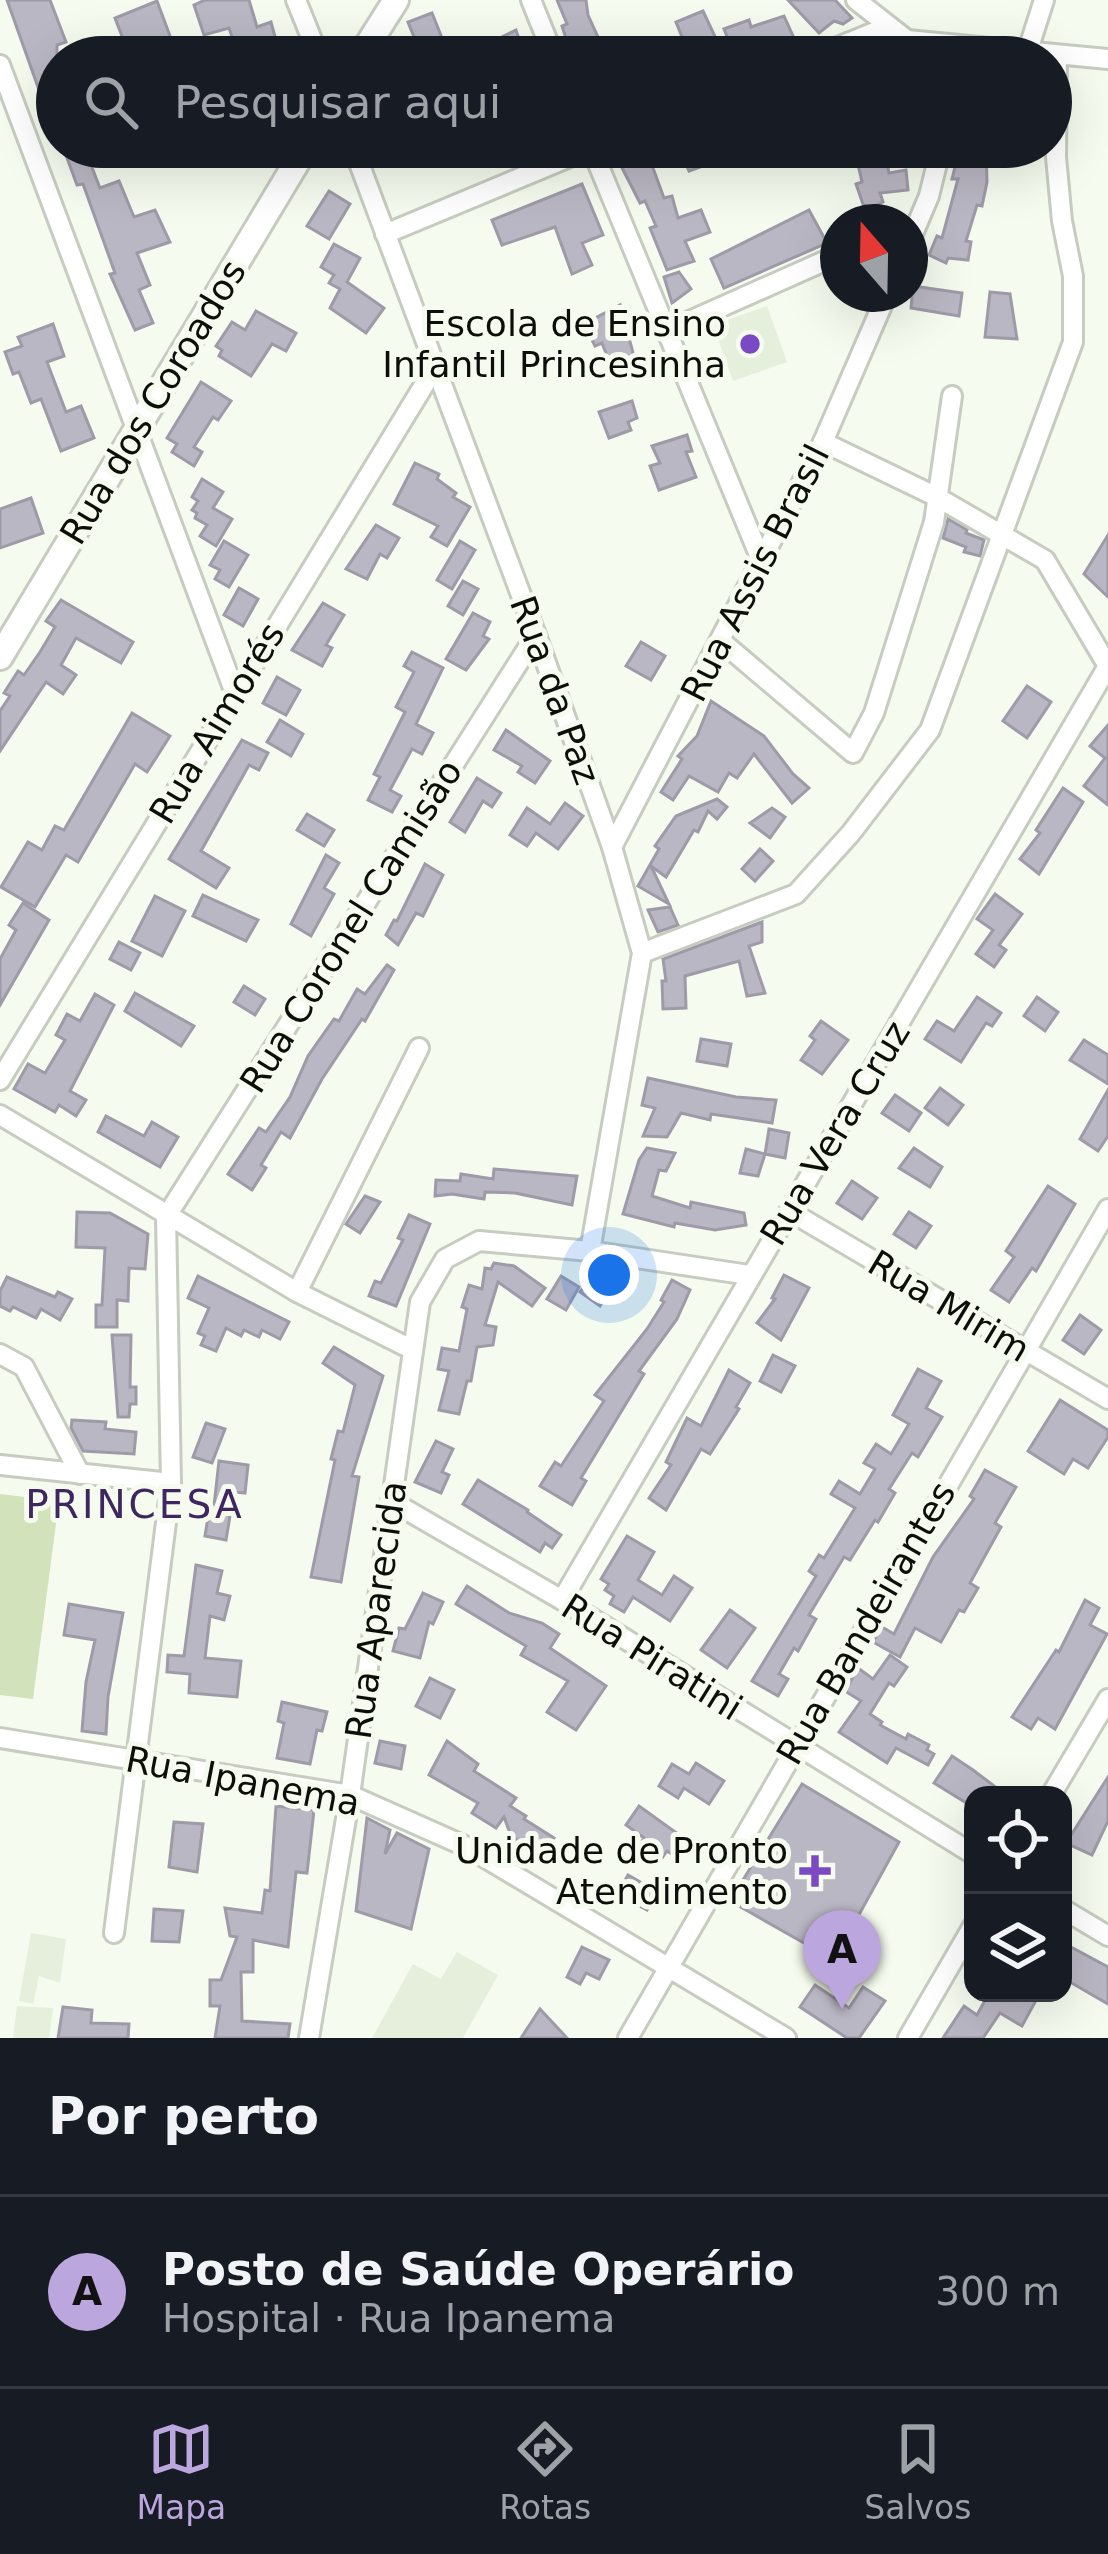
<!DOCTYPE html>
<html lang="pt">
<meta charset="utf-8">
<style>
body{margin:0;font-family:"DejaVu Sans",sans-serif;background:#20242c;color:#f1f3f6}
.controls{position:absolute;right:36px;bottom:36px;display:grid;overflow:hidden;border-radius:24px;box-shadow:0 12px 48px #0002}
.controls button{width:108px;height:108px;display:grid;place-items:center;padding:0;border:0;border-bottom:3px solid #363941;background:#171b24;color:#f1f3f6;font:60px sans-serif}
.compass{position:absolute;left:820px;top:204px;width:108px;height:108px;border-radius:50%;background:#171b24;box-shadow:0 12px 48px #0002;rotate:340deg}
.you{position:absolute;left:609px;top:1275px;width:42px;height:42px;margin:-30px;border:9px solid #fff;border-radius:50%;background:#1a73e8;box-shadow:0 0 0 18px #1a73e833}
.badge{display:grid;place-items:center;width:78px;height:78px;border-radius:50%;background:#bca6de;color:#111;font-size:39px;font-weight:700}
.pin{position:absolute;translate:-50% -99px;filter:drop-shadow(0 3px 6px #0008)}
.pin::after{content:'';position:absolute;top:63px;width:42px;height:36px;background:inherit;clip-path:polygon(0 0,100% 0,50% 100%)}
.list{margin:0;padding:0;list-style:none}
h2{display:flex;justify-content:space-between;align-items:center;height:156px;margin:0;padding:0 48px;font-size:51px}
h2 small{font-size:39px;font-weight:400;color:#9ea1a6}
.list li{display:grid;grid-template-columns:78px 1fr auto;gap:36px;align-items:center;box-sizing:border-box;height:192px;padding:0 48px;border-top:3px solid #363941}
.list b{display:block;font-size:45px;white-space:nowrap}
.list p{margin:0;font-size:39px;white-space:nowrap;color:#9ea1a6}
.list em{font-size:39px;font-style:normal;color:#9ea1a6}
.icon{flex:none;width:66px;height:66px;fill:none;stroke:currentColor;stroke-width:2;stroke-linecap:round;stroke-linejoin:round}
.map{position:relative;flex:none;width:1108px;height:2038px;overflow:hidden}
.search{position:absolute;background:#171b24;box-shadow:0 12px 48px #0002;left:36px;right:36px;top:36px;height:132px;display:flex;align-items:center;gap:30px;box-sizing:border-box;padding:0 42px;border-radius:66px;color:#9ea1a6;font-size:45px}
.sheet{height:348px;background:#171b24}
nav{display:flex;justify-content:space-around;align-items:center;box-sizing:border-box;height:168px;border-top:3px solid #363941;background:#171b24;font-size:33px;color:#9ea1a6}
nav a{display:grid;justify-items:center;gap:6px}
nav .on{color:#bca6de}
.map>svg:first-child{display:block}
.built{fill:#e6efdb}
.green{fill:#d2e3bc}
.building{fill:#bab7c4;stroke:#9e9aa7;stroke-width:3}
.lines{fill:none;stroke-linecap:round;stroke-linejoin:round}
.minor-casing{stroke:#c6ccbf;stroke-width:24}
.tertiary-casing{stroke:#c6ccbf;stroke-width:30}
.minor{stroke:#fff;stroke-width:18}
.tertiary{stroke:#fff;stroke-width:24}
.poi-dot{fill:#7b49c1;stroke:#f5fbee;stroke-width:4.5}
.labels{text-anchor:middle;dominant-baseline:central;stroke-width:10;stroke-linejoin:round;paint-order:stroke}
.poi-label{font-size:36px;fill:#0c0e0a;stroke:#f5fbee;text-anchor:end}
.street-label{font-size:36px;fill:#0c0e0a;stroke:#f5fbee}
.neighbourhood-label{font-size:39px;letter-spacing:3px;fill:#3e2661;stroke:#f5fbee}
</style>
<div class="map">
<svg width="1108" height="2038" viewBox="0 0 1108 2038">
<rect width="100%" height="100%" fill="#f5fbee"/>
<g class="built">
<polygon points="767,306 787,362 733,381 713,325"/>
<polygon points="31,1933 66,1939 60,1983 39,1976 33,2004 19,2001"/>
<polygon points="457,1952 498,1975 463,2038 372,2038 413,1964 441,1979"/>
<polygon points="17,2006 53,2008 49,2038 13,2038"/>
</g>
<polygon class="green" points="0,1494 59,1501 33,1699 0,1695"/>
<g class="building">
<polygon points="7,0 50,0 66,42 57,45 57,131 54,132"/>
<polygon points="205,0 249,0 257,27 271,22 277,44 239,57 229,28 204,35 194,5"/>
<polygon points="557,0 586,0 588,15 607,57 572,57 562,26 567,24"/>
<polygon points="788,0 835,0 852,18 843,24 834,21 819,33"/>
<polygon points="157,1 173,44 130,57 115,18"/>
<polygon points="703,11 718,43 688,52 676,22"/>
<polygon points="432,13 446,48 422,57 408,22"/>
<polygon points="784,16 798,47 778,55 771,38 734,54 724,29 749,20 751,27"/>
<polygon points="516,30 525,57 502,57 494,41"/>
<polygon points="63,147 84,147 100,188 119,181 134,217 155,210 170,242 137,253 150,285 139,290 153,323 135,330 110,274 115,273 83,184 77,185"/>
<polygon points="679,147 750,147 750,149 689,171"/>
<polygon points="854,147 884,147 889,173 906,170 908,190 880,193 883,202 865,210 856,184 862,182"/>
<polygon points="960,147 986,147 987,182 982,206 977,205 966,241 971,242 968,260 948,258 946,263 929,255 937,236 942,238 958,179 952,179"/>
<polygon points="646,149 664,198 672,196 678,218 701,210 710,232 685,241 694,261 667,270 650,228 656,226 645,201 640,203 618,160"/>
<polygon points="582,184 603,235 582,243 592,265 572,274 555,227 502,245 492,220"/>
<polygon points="329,191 350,204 329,239 307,226"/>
<polygon points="809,210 827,243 724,288 711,259"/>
<polygon points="334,244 360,258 347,282 384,308 366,333 330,308 340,289 329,283 334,275 321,267"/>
<polygon points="679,272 691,289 672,303 664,277"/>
<polygon points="913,286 962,293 959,316 911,308"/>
<polygon points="990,292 1010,294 1017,339 985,337"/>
<polygon points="620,305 635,360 611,366 602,343 595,346 584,324"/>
<polygon points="256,311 296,333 286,351 272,344 251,376 219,356 222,350 216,346 232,322 245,330"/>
<polygon points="53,324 64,356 47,362 66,412 81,406 94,438 61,451 41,399 31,403 19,372 13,374 5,352 22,346 18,337"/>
<polygon points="201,382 231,401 218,420 213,417 194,447 202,452 194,466 172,452 177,444 167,438"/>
<polygon points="632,401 637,418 628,422 631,430 609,438 599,412"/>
<polygon points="687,435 692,451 686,452 696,477 659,490 650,466 660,463 652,446"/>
<polygon points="415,463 439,474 437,479 456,493 453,497 470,507 447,546 431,537 438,526 394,504"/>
<polygon points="202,479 223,492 213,508 232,519 216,546 200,536 207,525 195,518 197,513 192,510 198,501 192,497"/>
<polygon points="31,498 43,533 0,548 0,509"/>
<polygon points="948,519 967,530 966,533 984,540 980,556 964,552 966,547 943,538"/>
<polygon points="376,525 399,538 387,558 380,554 367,579 346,569"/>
<polygon points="1108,535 1108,597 1084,574"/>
<polygon points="224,541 248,555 229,587 215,579 220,570 210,565"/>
<polygon points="460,541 475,550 452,589 437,580"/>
<polygon points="463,581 478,589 463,615 448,606"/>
<polygon points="239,588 258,599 243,626 224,615"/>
<polygon points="61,600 133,642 121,663 76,638 61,665 76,675 63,694 46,682 0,751 0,711 10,696 4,693 18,671 24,675 40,652 55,627 46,621"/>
<polygon points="323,603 344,615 326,645 332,648 322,666 292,650"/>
<polygon points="473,613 490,622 483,636 489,639 466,670 446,659"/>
<polygon points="641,642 665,656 651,680 626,666"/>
<polygon points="412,652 443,668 416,724 433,733 422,754 412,749 390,790 401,796 392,812 368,800 380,777 374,774 405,712 396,707 414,672 404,666"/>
<polygon points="277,677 300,690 286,715 263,703"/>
<polygon points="1027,686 1051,702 1027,738 1003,721"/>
<polygon points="711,701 764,736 793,774 809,788 792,803 754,754 737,778 729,773 718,792 689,776 673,800 661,792 682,759 678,756 697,736"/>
<polygon points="132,713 170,736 147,772 135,764 78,862 66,855 35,907 1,887 28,842 42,850 55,826 64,830"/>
<polygon points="280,720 303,734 291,756 267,742"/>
<polygon points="1108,725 1108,805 1084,786 1105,758 1090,746"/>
<polygon points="506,730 550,761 535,783 518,772 522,766 494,750"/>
<polygon points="242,740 268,753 259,770 249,765 201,851 229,868 216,888 169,859"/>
<polygon points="477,778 501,793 492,807 483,801 465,832 450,822"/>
<polygon points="1063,788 1083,802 1039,874 1020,859 1040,833 1036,830"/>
<polygon points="717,799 727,807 717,819 708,811 698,832 694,830 666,877 651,866 669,904 638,886 659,849 655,846 676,816"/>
<polygon points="565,803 583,816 558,849 536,833 527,846 510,835 527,808 550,824"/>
<polygon points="772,808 785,817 770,838 750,823"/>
<polygon points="307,814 334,830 324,846 297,830"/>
<polygon points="760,849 773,861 755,881 742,869"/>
<polygon points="326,855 339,863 324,888 334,894 311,936 291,924"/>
<polygon points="425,864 443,875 423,916 416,913 398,945 386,935 394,920 397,921"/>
<polygon points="995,894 1022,914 999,945 1006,950 994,967 976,954 993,930 977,919"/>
<polygon points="203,895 258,920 246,941 193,916"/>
<polygon points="155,896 185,911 162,956 132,941"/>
<polygon points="23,903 49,920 0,1005 0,959 16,930 9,925"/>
<polygon points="670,907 678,925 658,932 648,910"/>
<polygon points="762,922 762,942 749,946 765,993 747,996 739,961 685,976 686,1008 663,1009 662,981 666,981 663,959"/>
<polygon points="119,942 140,953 131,970 110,959"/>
<polygon points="387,965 394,970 365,1021 362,1019 322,1079 290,1138 281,1132 261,1165 266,1168 252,1190 228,1174 259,1128 266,1132 290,1097 308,1056 334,1019 339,1021 357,989 365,994"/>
<polygon points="244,986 265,999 255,1015 234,1002"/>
<polygon points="135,993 194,1026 181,1046 125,1011"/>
<polygon points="95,994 114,1005 70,1091 86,1100 76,1116 59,1105 55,1112 14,1089 28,1064 45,1073 65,1040 56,1035 67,1014 80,1021"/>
<polygon points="977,997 1001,1013 992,1026 986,1023 961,1062 925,1039 937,1021 954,1031"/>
<polygon points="1037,997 1058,1012 1045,1031 1024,1016"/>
<polygon points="821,1021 848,1040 822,1074 801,1060 815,1040 810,1036"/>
<polygon points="701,1039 731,1044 727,1066 697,1061"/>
<polygon points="1084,1040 1108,1055 1108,1084 1070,1060"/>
<polygon points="648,1078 736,1097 776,1100 772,1123 711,1114 710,1120 681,1113 667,1137 643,1136 655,1108 642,1105"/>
<polygon points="940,1088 963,1105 948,1125 925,1108"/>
<polygon points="1108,1090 1108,1136 1098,1151 1080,1139"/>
<polygon points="895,1095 921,1113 909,1131 882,1113"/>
<polygon points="106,1116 144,1136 152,1122 178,1137 160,1167 98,1132"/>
<polygon points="769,1129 789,1133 785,1158 765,1154"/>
<polygon points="647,1148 675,1153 666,1171 659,1170 652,1196 690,1208 691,1202 744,1213 746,1225 715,1230 675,1223 674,1227 623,1214 639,1160"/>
<polygon points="914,1148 942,1167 930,1187 899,1168"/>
<polygon points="746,1149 765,1154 758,1176 740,1173"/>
<polygon points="494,1169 577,1176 572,1205 515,1193 485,1192 484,1199 452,1194 435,1196 436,1180 460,1181 461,1174 493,1179"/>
<polygon points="852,1181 877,1198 862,1219 837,1203"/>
<polygon points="1048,1186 1075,1204 1036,1271 1032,1268 1009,1302 991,1290 1014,1257 1006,1251"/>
<polygon points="365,1196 380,1202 360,1233 346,1224"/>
<polygon points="77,1212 110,1213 148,1234 145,1269 129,1268 128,1301 117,1300 117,1327 96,1327 96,1305 102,1305 105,1248 76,1247"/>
<polygon points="909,1212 931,1226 916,1248 894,1234"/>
<polygon points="409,1215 430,1224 396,1306 369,1296 375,1281 381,1283 403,1240 398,1238"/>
<polygon points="494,1263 514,1266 545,1288 532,1306 498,1282 485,1325 496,1327 493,1345 477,1347 471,1381 467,1381 459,1414 439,1410 449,1371 438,1369 442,1348 459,1351 467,1309 462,1307 469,1285 482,1289 485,1268 491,1269"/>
<polygon points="595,1272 619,1280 600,1306 580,1292"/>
<polygon points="784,1275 809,1288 781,1340 757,1323 775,1299 772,1298"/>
<polygon points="198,1276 289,1322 280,1339 262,1330 259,1337 244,1330 241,1336 226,1328 216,1351 201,1345 205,1336 198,1333 209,1308 188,1298"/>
<polygon points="561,1276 579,1287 566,1310 547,1299"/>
<polygon points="7,1277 55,1297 58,1292 72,1299 60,1320 41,1309 36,1318 13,1307 10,1311 0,1306 0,1291"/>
<polygon points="672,1280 690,1290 677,1319 639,1371 644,1374 581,1478 586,1481 572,1505 540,1486 555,1462 561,1466 604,1401 595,1395 647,1329 664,1302 661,1300"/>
<polygon points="1080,1315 1101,1330 1084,1354 1063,1340"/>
<polygon points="112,1335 131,1335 130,1387 136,1387 136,1404 130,1404 129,1417 118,1417"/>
<polygon points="334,1347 383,1376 352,1476 359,1477 341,1582 311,1577 335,1460 331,1459 338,1431 343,1432 355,1385 323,1363"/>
<polygon points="773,1355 795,1366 781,1392 760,1381"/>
<polygon points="918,1369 941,1381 926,1408 942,1417 918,1457 912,1453 889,1489 895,1493 878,1522 875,1520 850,1560 844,1557 809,1615 816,1619 798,1651 794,1648 779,1674 788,1679 778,1696 752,1681 816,1576 809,1571 819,1555 824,1558 855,1508 831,1494 839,1481 860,1494 875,1469 864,1463 876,1444 891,1454 909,1424 893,1415"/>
<polygon points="729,1370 750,1383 736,1407 739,1409 710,1454 701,1449 666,1510 649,1498 671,1465 666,1462 687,1418 701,1426"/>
<polygon points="1060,1400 1108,1430 1108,1437 1088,1468 1073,1459 1064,1474 1028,1451"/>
<polygon points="72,1420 106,1422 105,1429 136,1432 134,1454 83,1451 71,1428"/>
<polygon points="206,1423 225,1429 212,1463 193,1457"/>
<polygon points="436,1441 453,1449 442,1472 449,1475 441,1493 415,1482"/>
<polygon points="219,1461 248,1465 245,1493 234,1492 226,1540 205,1536 210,1505 214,1506"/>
<polygon points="985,1470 1016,1487 995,1523 1001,1527 970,1583 978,1588 964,1612 959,1610 941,1642 915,1628 900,1657 873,1642 882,1627 894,1634 933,1557 974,1499 970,1496"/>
<polygon points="478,1480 528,1510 527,1512 561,1535 552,1548 545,1543 540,1552 463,1504"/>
<polygon points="627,1536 654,1552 638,1580 662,1595 674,1576 692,1588 670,1621 633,1597 624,1612 610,1604 614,1596 605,1590 609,1584 601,1579"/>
<polygon points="196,1565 222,1571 217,1593 230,1596 224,1620 210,1616 205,1658 241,1661 237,1697 189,1693 190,1674 167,1672 168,1655 184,1656"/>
<polygon points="467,1586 509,1613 542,1623 559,1634 550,1648 606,1686 576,1730 547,1712 568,1681 521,1655 526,1646 456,1604"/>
<polygon points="423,1593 443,1602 433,1624 429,1622 420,1658 393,1651 399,1628 405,1629"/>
<polygon points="1085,1600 1099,1608 1090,1625 1107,1634 1055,1729 1038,1718 1031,1729 1012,1717 1056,1650 1059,1652"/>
<polygon points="69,1604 123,1613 108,1697 106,1734 82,1731 86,1682 95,1640 64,1635"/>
<polygon points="730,1610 755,1628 727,1668 701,1650"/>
<polygon points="890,1655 907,1667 894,1686 889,1683 870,1714 882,1722 880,1725 906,1739 908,1734 929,1745 927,1750 934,1754 928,1765 896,1748 887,1763 839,1732 861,1701 845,1691 858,1668 873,1679"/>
<polygon points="430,1678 454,1690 440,1718 416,1706"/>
<polygon points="282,1702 327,1712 322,1731 317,1730 310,1764 277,1758 284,1723 278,1721"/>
<polygon points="380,1741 405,1746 401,1769 375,1763"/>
<polygon points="447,1741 478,1764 474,1771 516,1798 510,1806 526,1816 524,1819 554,1838 542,1856 511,1836 504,1817 496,1828 472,1813 478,1803 429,1775"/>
<polygon points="952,1756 973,1770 1006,1795 973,1795 973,1807 934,1783"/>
<polygon points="696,1763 724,1781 709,1804 684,1788 678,1798 659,1786 672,1764 689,1774"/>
<polygon points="1108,1777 1108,1821 1092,1855 1066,1843"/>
<polygon points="802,1784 899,1842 834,1960 730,1901"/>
<polygon points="276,1806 314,1810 307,1873 296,1872 288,1947 253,1940 253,1972 241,1972 242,2021 290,2024 288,2038 215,2038 220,2006 210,2006 210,1980 221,1980 237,1937 230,1936 225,1908 262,1913 265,1890 270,1891"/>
<polygon points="639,1806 685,1839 673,1855 667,1851 660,1861 639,1846 644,1838 626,1825"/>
<polygon points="367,1818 390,1830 385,1854 397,1833 429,1849 411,1929 356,1911"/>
<polygon points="174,1822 203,1824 197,1872 169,1867"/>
<polygon points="628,1875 658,1892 647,1910 617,1894"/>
<polygon points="154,1909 183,1911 179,1942 152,1941"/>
<polygon points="582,1947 609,1960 599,1979 586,1973 580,1984 567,1977"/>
<polygon points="1071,1947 1108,1967 1108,2004 1063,1978 1063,1963"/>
<polygon points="815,1985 849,2008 863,1987 885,2001 859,2038 847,2038 800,2007"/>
<polygon points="989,1993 1040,1993 1022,2026 1000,2013 983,2038 943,2038 964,2006 977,2015"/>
<polygon points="63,2007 92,2010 91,2023 129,2024 128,2038 58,2038"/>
<polygon points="540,2009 567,2038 521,2038"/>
</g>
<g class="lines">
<defs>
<g id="minor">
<polyline points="296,0 319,57"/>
<polyline points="531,0 554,57"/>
<polyline points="856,0 907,40 918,57"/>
<polyline points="907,40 1108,59"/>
<polyline points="1028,50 1044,0"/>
<polyline points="813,57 889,26"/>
<polyline points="0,65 235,693"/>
<polyline points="353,147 536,635 612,847 642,953 590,1251"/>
<polyline points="591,147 762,562"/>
<polyline points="385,234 594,147"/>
<polyline points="910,241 929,196 941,147"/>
<polyline points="665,332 838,255"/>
<polyline points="823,442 937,497 1045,560 1108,666"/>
<polyline points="722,642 853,753 874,713 934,522 952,396"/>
<polyline points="612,847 823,442 887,294"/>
<polyline points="642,953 796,894 851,833 930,730 1073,342 1073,276 1062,221 1056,157 1057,56"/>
<polyline points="0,1080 435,367"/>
<polyline points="0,1115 297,1292 413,1350"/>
<polyline points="791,1212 1108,1399"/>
<polyline points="166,1217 536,635"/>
<polyline points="297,1292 419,1048"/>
<polyline points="0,1354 24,1367 80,1474"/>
<polyline points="0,1465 171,1483"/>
<polyline points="391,1501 562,1600 973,1854"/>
<polyline points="562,1600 1108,666"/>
<polyline points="0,1738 350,1795 467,1847 786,2038"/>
<polyline points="1051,1795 1108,1699"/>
<polyline points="1063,1909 1108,1936"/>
<polyline points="114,1933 171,1483 166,1217"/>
<polyline points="309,2038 350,1795 420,1302 445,1259 479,1241 590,1251 749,1275"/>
<polyline points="628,2038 1108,1209"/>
<polyline points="908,2038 973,1926"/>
</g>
<g id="tertiary">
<polyline points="360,57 396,0"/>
<polyline points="0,657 306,147"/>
</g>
</defs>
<use href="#minor" class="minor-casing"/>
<use href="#tertiary" class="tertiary-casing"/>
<use href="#minor" class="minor"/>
<use href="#tertiary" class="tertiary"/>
</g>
<g class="poi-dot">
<circle cx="750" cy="344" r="12"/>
<path d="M809 1853h12v12h12v12h-12v12h-12v-12h-12v-12h12z"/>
</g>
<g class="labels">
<g class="poi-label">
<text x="726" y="323">Escola de Ensino<tspan x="726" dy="41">Infantil Princesinha</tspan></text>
<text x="788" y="1850">Unidade de Pronto<tspan x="788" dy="41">Atendimento</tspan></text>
</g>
<g class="street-label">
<text transform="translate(153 402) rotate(-59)">Rua dos Coroados</text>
<text transform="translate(755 573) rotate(-63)">Rua Assis Brasil</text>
<text transform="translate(555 690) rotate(70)">Rua da Paz</text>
<text transform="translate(217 723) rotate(-59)">Rua Aimorés</text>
<text transform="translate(351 926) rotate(-58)">Rua Coronel Camisão</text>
<text transform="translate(835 1133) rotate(-59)">Rua Vera Cruz</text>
<text transform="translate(949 1306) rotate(31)">Rua Mirim</text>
<text transform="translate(376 1610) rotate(-82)">Rua Aparecida</text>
<text transform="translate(866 1623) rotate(-60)">Rua Bandeirantes</text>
<text transform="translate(652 1657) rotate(32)">Rua Piratini</text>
<text transform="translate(243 1781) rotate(11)">Rua Ipanema</text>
</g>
<g class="neighbourhood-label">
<text x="135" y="1504">PRINCESA</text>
</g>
</g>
</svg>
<div class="controls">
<button><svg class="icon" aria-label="locate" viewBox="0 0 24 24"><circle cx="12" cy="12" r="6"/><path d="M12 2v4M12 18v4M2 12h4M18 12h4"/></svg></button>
<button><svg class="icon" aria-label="layers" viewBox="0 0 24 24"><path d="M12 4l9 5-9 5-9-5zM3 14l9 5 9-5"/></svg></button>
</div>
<svg class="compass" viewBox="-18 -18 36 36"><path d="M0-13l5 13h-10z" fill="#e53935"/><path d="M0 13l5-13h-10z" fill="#9ea1a6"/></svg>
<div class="you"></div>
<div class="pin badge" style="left:842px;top:2009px">A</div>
<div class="search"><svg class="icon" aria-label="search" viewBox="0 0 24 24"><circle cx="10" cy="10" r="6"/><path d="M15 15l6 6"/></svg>Pesquisar aqui</div>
</div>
<section class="sheet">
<h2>Por perto<small></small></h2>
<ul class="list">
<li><span class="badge">A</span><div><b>Posto de Saúde Operário</b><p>Hospital · Rua Ipanema</p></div><em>300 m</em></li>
</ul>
</section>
<nav>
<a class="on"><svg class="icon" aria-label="map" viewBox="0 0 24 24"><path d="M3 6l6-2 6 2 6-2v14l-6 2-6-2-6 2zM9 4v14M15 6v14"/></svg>Mapa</a>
<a><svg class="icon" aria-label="directions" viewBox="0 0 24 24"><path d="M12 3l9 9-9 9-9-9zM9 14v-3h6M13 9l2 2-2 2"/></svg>Rotas</a>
<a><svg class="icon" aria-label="saved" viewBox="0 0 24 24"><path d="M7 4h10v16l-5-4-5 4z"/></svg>Salvos</a>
</nav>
